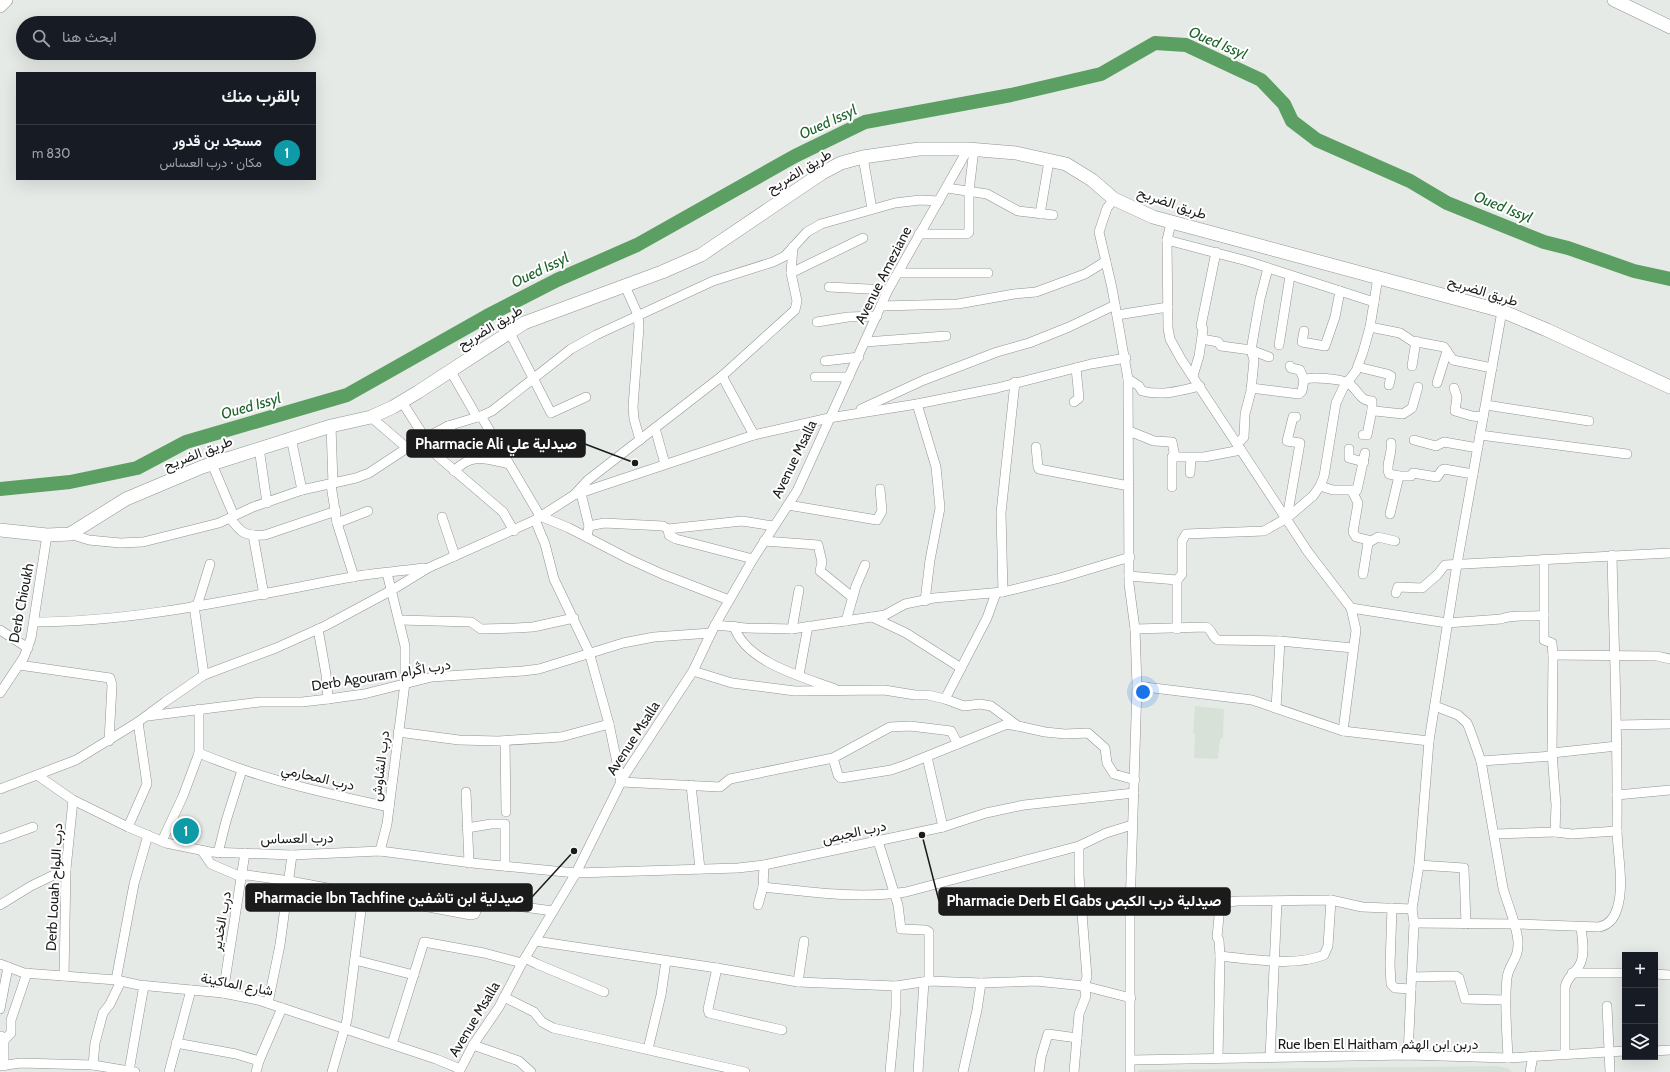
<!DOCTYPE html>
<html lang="ar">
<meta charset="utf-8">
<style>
body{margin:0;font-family:Cabin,Vazirmatn,sans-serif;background:#20242c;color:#f1f3f6;direction:rtl}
.controls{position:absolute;right:12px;bottom:12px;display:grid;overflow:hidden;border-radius:0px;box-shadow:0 4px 16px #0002}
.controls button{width:36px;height:36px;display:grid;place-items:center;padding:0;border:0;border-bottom:1px solid #363941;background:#171b24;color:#f1f3f6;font:20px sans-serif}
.you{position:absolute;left:1143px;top:692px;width:14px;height:14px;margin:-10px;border:3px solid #fff;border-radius:50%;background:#1a73e8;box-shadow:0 0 0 6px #1a73e833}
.badge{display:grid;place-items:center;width:26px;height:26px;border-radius:50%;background:#7c3aed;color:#fff;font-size:13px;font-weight:700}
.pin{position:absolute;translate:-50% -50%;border:2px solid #fff;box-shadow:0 1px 4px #0006}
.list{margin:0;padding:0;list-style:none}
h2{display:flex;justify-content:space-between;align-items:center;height:52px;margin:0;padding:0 16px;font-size:17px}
h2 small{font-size:13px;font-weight:400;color:#9ea1a6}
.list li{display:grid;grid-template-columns:26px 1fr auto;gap:12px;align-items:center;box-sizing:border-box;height:56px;padding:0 16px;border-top:1px solid #363941}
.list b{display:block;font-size:15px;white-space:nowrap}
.list p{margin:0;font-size:13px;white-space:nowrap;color:#9ea1a6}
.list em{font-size:13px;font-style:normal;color:#9ea1a6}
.icon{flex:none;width:22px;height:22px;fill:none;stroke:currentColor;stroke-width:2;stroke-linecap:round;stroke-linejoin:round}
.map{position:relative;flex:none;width:1670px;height:1072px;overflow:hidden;direction:ltr}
.search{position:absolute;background:#171b24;box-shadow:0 4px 16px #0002;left:16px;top:16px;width:300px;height:44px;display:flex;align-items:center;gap:10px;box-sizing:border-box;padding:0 14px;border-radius:22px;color:#9ea1a6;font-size:15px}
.panel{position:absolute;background:#171b24;box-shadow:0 4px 16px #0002;left:16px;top:72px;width:300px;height:108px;border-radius:0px;direction:rtl}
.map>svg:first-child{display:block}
.built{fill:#d7e1d8}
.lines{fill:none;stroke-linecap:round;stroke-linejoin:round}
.river{stroke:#5b9f62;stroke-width:14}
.street-casing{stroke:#919491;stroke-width:10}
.secondary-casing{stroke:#919491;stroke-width:14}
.street{stroke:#fff;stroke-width:9}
.secondary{stroke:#fff;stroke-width:13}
.labels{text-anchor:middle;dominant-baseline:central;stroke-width:4;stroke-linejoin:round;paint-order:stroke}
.street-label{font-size:14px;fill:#1a1b1a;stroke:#fff}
.water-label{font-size:15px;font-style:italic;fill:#1c642a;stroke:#fff}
.leader{fill:none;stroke:#1a1b1a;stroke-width:1.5}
.callout-dot{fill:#1a1b1a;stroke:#fff;stroke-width:1.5}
.callout{fill:#1a1b1a;stroke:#1a1b1a;stroke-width:1.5}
.callout-label{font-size:15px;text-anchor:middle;font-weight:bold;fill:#fff}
</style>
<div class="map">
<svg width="1670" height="1072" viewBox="0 0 1670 1072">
<rect width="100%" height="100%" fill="#e6eae6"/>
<g class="built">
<polygon points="1195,706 1224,709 1223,738 1220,739 1218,759 1194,758 1195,734 1193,734"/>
<polygon points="1496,1066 1508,1068 1512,1072 1138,1072 1138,1070"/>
</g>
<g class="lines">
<polyline class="river" points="0,489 70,482 137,468 186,442 347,395 487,316 557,280 637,245 795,156 865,122 1011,95 1101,74 1155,43 1186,45 1261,80 1284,104 1292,121 1317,140 1410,181 1447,203 1544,242 1568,248 1634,271 1670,279"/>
<defs>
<g id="street">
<polyline points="863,157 872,209"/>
<polyline points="947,188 987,194 1018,211 1053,215"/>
<polyline points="1114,199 1107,208 1099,232 1112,288 1128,379 1129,584 1135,629 1137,686 1130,910 1130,1072"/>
<polyline points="1040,214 1049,161"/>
<polyline points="1171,223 1167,240 1168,328 1170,339 1181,359 1308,552 1351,608 1356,630 1343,731"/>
<polyline points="919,234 967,234 969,232 969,191 974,149"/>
<polyline points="1167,240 1247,261 1374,302"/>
<polyline points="791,273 863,238"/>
<polyline points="898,273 988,273"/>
<polyline points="625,286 638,315 639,327 633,407 634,419 640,440"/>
<polyline points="829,287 888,290"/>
<polyline points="881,306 958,304 1014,294 1036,292 1085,274 1106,261"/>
<polyline points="1117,315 1168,307"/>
<polyline points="817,322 848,317 877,316"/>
<polyline points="1370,327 1400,333 1412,341 1444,347 1453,360 1492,368"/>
<polyline points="509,331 551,413 586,397"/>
<polyline points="1304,331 1302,342 1325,346 1335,317 1340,291"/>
<polyline points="1202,339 1218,342 1221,346 1251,350 1269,357"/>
<polyline points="865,342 946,336"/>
<polyline points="1279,345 1290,276"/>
<polyline points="825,361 859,357"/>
<polyline points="1290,366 1291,368 1300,370 1304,380"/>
<polyline points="1412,366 1416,341"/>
<polyline points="1358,367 1387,374 1391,376 1389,385"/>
<polyline points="450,370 477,417"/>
<polyline points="722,376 754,435"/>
<polyline points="1193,376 1199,356 1203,329 1201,326 1216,252"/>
<polyline points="815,377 849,377"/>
<path d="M1128 379 1139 386 1142 391C1162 396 1180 391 1200 386"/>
<polyline points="1437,383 1447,351"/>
<path d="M1251 388 1299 394 1302 391 1304 380C1310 376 1341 379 1348 383 1359 390 1359 401 1372 401V410L1375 411 1403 414 1412 408 1418 387"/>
<polyline points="1454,388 1457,397 1455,411 1472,416 1483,417"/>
<polyline points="402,402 425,438"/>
<polyline points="1074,402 1079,398 1076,368"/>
<polyline points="917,404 936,467 940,508 930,560 925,601"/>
<polyline points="1486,405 1589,421"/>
<polyline points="861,409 924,380 997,352 1029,343 1069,327 1115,305"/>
<polyline points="481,416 540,516 569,528 629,559 662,574 729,600"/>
<polyline points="371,417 407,448"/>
<polyline points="331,426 333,484"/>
<polyline points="448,426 462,447"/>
<polyline points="655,428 665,464"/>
<polyline points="1129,431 1154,441 1172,442 1175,457 1204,457 1241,450"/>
<polyline points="1363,435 1367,435 1372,410"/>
<polyline points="1480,435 1627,454"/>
<polyline points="291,438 302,490"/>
<polyline points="1414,440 1436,446 1444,442 1478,448"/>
<polyline points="420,441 503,512 514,531"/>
<path d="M1391 443C1393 453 1385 465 1389 474L1399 476"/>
<polyline points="1237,444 1244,437 1245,414 1251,391 1254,360 1251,350 1260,299 1268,268"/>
<polyline points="1036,447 1038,467 1039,469 1129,486"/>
<polyline points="259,448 267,503"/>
<polyline points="1349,449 1349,458 1364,462"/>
<polyline points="212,464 234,516"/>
<path d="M454 471C473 452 485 459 509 464"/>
<polyline points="1190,473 1191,458"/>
<polyline points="331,485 337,523 354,577"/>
<polyline points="1320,486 1333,490 1357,490 1365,453"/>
<polyline points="1172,487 1172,457 1174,454"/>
<polyline points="580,489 589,526"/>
<polyline points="1352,491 1358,503 1353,532 1356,537 1368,540 1368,543 1363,574"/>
<polyline points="575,494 588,480 722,376 795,310 797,301 791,273 793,247"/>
<polyline points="788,505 877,520 882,511 880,489"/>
<polyline points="1390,514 1399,476 1411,476 1413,473 1437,477 1442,470 1444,469 1473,474"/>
<polyline points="442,517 455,556"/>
<path d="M230 518C242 534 245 536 265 535L336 511"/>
<polyline points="1287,518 1300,443 1287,441 1293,417 1296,417"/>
<polyline points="535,520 545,544 554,579 589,652 609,724 621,782 720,787 730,779 833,758 890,727 910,726 951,731 958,744"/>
<polyline points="337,523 368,511"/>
<polyline points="668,529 669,535 676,539 753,559"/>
<polyline points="70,534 89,540 120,543 143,542 219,523 253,507 302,490 356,478 369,473 407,448 448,426 481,416 492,411 571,349 596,335 713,281 773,262 785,256 807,232 821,224 895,203 920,200 939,201"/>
<polyline points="253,535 264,595"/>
<polyline points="587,537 589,526 604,523 663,526 668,529 742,521 773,526"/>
<polyline points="764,541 818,545 822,562 820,571 852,597"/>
<polyline points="1368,543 1378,537 1395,541"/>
<polyline points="1129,576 1177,580 1182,574 1182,541 1186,534 1264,531 1287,518 1313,496 1320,486 1324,476 1336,403 1343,388 1356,371 1363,352 1370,327 1378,277"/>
<polyline points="1177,580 1177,629"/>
<polyline points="1003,592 1001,513 1015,382"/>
<polyline points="1396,593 1398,587 1422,588 1437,575 1445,565 1670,553"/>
<polyline points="194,606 204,675"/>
<polyline points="197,606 210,564"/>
<path d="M1351 608 1447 623 1501 619C1515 613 1530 618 1544 615"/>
<polyline points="872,617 906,633 961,668"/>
<polyline points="400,620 471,622 481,629 516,628 533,627 574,618"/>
<polyline points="846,621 856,586 865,565"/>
<path d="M34 622C142 622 247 596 352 577 376 573 400 571 424 568"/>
<polyline points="715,625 746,628 792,629 885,615 905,604 934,598 1003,592 1060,578 1130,557"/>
<path d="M734 626C745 662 803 677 835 689"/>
<polyline points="318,629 326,674 328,699"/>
<polyline points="792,629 799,590"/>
<path d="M1135 629 1206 627C1213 630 1211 637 1218 640L1280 641 1353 648"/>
<polyline points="0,630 28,648"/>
<polyline points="1553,655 1657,656 1670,659"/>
<polyline points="19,665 110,678 112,685 109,741"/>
<polyline points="693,671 732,683 795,691 884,690 915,695 928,695 945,699 964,706 980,704 991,706 1018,726 1045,732 1065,734 1088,733 1105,748 1107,763 1114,774 1135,780"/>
<polyline points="799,675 808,626"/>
<polyline points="1137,686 1252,700 1343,731 1429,741"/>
<polyline points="0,693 24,657 31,638 47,535"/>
<polyline points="945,699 987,618 996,593"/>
<path d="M1435 706 1458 715 1467 723 1470 730 1481 761 1503 888C1508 906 1516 922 1518 941 1519 960 1509 963 1507 978 1504 1005 1507 1031 1508 1058"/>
<polyline points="1276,708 1280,641"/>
<polyline points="148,716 260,702 302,702 328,699 364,694 432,677 523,671 539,669 623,643 654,637 711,633"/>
<polyline points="1618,725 1670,724"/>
<polyline points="398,732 459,740 498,741 561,737 609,724"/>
<polyline points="505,741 506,812"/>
<path d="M199 753C260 779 324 793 389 807"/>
<polyline points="1552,753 1617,746"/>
<polyline points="927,757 943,827"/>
<polyline points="833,758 838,775 841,778 891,770 908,764 1007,724 1017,726"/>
<polyline points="1481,761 1553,756"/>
<polyline points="37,775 73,800 128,827 166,843 210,852 292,855 380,851 472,863 576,873 738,868 764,865 943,827 986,813 1024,805 1134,793"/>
<polyline points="691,785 700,869"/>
<polyline points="0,789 76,760 138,722 165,702 204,675 276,648 325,626 392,590 428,568 535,520 574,495 754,435 829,418 917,404 997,388 1091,364 1126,358"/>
<polyline points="466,792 469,863"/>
<polyline points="1617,795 1670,790"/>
<polyline points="128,827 147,784 138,722"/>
<polyline points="467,828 491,824 505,824 505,866"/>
<polyline points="1555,832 1572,834 1617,831"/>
<polyline points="1495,834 1555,832 1556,805 1552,753 1553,655 1552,643 1544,640 1544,559"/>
<polyline points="0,839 33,827"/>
<polyline points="162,841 183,796 199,753 199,709"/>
<polyline points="878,841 898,905 901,929 926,930 929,932 929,981"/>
<polyline points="202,851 211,864 239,876 247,875 290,881 471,915 475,914 477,908 481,906 516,906 553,911"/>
<polyline points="380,851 387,824 405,683 405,646 387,573"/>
<polyline points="218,853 226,821 242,770"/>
<polyline points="1419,865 1464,868 1466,924"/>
<path d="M763 887C810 892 859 899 906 892L1079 846 1106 833 1132 825"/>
<polyline points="0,905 31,886 66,869"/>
<polyline points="758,905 763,887 764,865"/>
<polyline points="1392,908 1390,965 1391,984 1395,988 1411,989"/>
<path d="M1414 923 1516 924 1599 927C1609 925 1614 919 1617 909 1625 884 1617 854 1617 828 1618 737 1614 646 1612 555"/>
<polyline points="535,941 717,968 798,982 896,986 929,981 981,983 1036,981 1084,986 1131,998"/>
<path d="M1220 956C1251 959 1295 967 1324 955L1328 946 1331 900"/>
<polyline points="525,958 537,964 604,992"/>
<polyline points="355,960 414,975"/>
<polyline points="0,964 24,973 116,980 139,985 223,993 258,1000 436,1059 460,1069"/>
<polyline points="717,968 708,1009 709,1013 782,1030"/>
<polyline points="1572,973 1625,973"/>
<polyline points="1655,974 1670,975"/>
<polyline points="64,976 66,869 73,800"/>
<polyline points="1411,977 1456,976 1459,978 1465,999 1505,1000"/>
<polyline points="116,980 134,884 148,835"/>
<polyline points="798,982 804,941"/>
<polyline points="223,993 245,853"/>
<polyline points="504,997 534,1012 542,1022 553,1028 745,1072"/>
<polyline points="268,1003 280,945 292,855"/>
<polyline points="1607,1006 1610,1072"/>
<polyline points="0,1009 8,967"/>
<polyline points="1,1036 4,1040 4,1066"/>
<polyline points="4,1040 11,1033 11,1020 27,973"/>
<polyline points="176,1043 236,1054 259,1061"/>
<polyline points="392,1044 424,942 484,953 522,963"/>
<polyline points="473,1045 519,1061 531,1072"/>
<polyline points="648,1049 661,995 666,961"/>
<polyline points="1655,1051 1670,1050"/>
<path d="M1565 1053V988C1567 975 1577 973 1581 962 1585 951 1582 938 1581 927"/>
<polyline points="1408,1055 1414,923 1412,909 1419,865 1429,741 1457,564 1502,311"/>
<polyline points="1218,1058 1220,956 1219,940 1217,937 1219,917 1217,905 1221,903 1237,901 1331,900 1362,907 1412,909"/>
<polyline points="1270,1058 1277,902"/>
<polyline points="1131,1060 1408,1055 1508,1058 1625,1051"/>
<polyline points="93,1065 95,1043 103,1013 110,1004 121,981"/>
<polyline points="0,1066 20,1063 93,1065 135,1072"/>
<polyline points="129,1071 144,985"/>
<polyline points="169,1072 191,990"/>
<polyline points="256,1072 259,1061 282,1008"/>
<polyline points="332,1072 347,1020 363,895"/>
<polyline points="459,1072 473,1045 499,1007 522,963 576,873 624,776 693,671 715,625 753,559 797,491 888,290 968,149"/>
<polyline points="890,1072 896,1008 896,986"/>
<polyline points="918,1072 924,982"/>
<polyline points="963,1072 977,1010 981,983"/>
<polyline points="1039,1072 1041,1057 1048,1034 1077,1038"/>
<polyline points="1074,1072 1079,1014 1086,996 1084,986 1087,977 1079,875 1079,846"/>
<polyline points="1530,1072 1533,1056"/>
</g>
<g id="secondary">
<polyline points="1614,0 1670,27"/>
<polyline points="0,6 6,0"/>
<polyline points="0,530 47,535 70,534 126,499 202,467 331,426 371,417 393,407 418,392 524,323 662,272 701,255 822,173 841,163 863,157 919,149 968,149 1016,153 1066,164 1092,180 1114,199 1153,217 1502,311 1547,330 1670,387"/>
</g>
</defs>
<use href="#street" class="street-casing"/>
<use href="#secondary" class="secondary-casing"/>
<use href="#street" class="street"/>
<use href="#secondary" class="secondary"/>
</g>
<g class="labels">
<g class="street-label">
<text transform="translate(799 171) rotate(-31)">طريق الضريح</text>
<text transform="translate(1172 203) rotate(19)">طريق الضريح</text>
<text transform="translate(883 275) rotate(-63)">Avenue Ameziane</text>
<text transform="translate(1483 291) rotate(17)">طريق الضريح</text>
<text transform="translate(490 327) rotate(-31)">طريق الضريح</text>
<text transform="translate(198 453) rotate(-21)">طريق الضريح</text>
<text transform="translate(794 459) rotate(-64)">Avenue Msalla</text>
<text transform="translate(21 603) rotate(-79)">Derb Chioukh</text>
<text transform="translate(381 675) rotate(-9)">Derb Agouram درب اڭرام</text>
<text transform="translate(633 738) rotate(-57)">Avenue Msalla</text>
<text transform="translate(380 766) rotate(-83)">درب الشاوش</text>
<text transform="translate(318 777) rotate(13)">درب المحارمي</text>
<text transform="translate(854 832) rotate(-12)">درب الجبص</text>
<text transform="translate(297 838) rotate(-1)">درب العساس</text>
<text transform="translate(54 887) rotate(-87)">Derb Louah درب اللواح</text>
<text transform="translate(221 921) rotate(-80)">درب الخدير</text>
<text transform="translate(237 984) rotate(11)">شارع الماكينة</text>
<text transform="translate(474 1019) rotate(-59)">Avenue Msalla</text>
<text x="1378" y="1044">Rue Iben El Haitham دربن ابن الهثم</text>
</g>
<g class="water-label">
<text transform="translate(1218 43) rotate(23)">Oued Issyl</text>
<text transform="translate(828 122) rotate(-25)">Oued Issyl</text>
<text transform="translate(1503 207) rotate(22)">Oued Issyl</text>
<text transform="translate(540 270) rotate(-26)">Oued Issyl</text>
<text transform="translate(251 406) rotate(-16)">Oued Issyl</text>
</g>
</g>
<path class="leader" d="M635 463L585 444M574 851L532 897M922 835L939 901"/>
<g class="callout-dot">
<circle cx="635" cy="463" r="4"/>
<circle cx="574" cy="851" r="4"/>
<circle cx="922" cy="835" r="4"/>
</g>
<g class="callout">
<rect x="407" y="430" width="178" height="27" rx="4"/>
<rect x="246" y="884" width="286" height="27" rx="4"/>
<rect x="939" y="888" width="291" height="27" rx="4"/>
</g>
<g class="callout-label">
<text x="496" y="449">Pharmacie Ali صيدلية علي</text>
<text x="389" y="903">Pharmacie Ibn Tachfine صيدلية ابن تاشفين</text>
<text x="1084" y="906">Pharmacie Derb El Gabs صيدلية درب الكبص</text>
</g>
</svg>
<div class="controls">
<button>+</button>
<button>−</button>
<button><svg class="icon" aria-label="layers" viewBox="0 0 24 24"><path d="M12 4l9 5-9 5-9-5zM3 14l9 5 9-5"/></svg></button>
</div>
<div class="you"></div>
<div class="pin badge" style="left:186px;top:831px;background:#0f9aa8">1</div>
<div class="search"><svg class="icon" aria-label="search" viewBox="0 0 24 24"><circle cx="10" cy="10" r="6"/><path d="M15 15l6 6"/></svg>ابحث هنا</div>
<section class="panel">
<h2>بالقرب منك<small></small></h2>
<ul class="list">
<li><span class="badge" style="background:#0f9aa8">1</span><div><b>مسجد بن قدور</b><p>مكان · درب العساس</p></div><em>830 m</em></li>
</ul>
</section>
</div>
